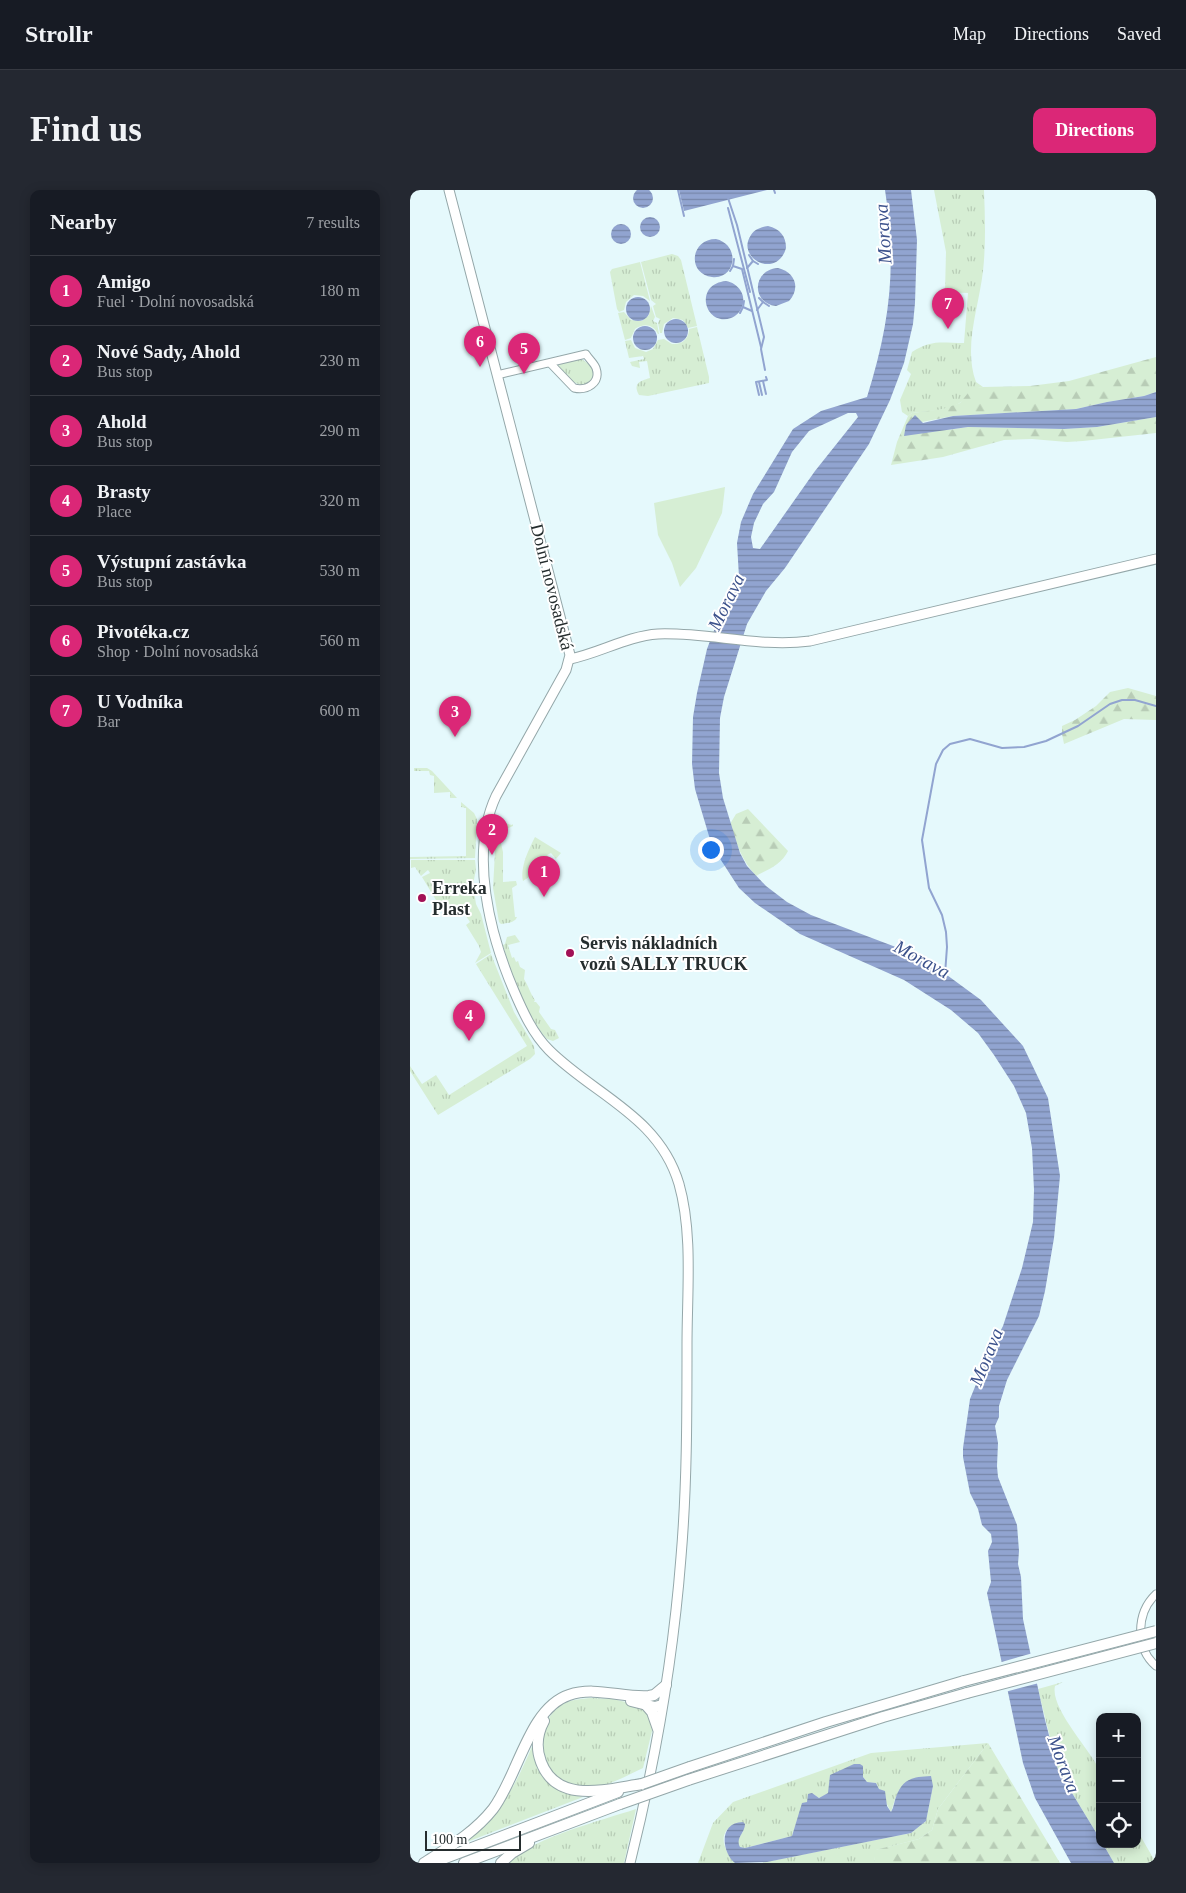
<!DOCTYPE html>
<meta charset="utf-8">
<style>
body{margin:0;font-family:"Times New Roman",serif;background:#242831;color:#f1f3f6}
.controls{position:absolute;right:15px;bottom:15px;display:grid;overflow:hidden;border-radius:10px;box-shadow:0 2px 12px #0003}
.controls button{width:45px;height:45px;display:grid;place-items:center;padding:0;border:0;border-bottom:1px solid #363941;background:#171b24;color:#f1f3f6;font:25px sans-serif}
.scale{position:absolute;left:15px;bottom:12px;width:96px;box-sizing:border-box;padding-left:5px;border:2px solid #252d2e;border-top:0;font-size:14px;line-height:18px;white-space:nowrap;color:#252d2e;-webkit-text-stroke:4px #fff;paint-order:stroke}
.you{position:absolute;left:300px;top:659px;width:18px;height:18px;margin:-12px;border:4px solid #fff;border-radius:50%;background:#1a73e8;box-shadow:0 0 0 8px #1a73e833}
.badge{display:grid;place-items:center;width:32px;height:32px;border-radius:50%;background:#db2777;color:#fff;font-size:16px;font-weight:700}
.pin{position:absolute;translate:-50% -41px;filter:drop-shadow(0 1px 2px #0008)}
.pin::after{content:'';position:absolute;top:26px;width:18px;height:15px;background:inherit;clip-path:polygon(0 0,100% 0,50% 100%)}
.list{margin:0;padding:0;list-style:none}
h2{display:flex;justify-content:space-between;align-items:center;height:65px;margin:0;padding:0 20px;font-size:21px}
h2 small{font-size:16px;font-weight:400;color:#9ea1a6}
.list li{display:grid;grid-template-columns:32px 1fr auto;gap:15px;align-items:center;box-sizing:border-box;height:70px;padding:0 20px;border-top:1px solid #363941}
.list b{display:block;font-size:19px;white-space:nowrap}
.list p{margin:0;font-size:16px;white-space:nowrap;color:#9ea1a6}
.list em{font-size:16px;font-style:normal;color:#9ea1a6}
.icon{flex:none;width:28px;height:28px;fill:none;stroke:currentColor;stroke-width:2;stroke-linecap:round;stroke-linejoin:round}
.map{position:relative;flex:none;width:746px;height:1673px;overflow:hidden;border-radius:10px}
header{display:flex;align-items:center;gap:30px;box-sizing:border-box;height:70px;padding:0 25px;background:#171b24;border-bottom:1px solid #363941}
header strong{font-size:24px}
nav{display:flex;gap:28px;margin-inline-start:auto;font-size:18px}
.intro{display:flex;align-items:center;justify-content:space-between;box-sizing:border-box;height:120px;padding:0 30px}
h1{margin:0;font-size:35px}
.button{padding:12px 22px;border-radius:10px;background:#db2777;color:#fff;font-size:18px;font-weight:700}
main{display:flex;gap:30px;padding:0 30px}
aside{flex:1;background:#171b24;border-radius:10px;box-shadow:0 2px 12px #0003}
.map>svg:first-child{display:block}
.grass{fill:url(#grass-tufts)}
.forest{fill:url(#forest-firs)}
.green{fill:#d6eed4}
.water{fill:url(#water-rules);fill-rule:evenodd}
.pier{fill:#e5f9fc}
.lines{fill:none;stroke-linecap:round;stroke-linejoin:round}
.stream{stroke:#91a4d0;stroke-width:2}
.minor-casing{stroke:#94a7a9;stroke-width:9}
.major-casing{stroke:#94a7a9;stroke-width:11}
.highway-casing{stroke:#94a7a9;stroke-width:12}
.minor{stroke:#fff;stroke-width:7}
.major{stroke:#fff;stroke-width:9}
.highway{stroke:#fff;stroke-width:10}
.highway-bridge-casing{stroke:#94a7a9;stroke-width:12;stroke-linecap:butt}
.highway-bridge{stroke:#fff;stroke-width:10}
.poi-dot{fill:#a21156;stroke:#fff;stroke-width:2}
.labels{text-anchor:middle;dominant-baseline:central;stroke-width:4;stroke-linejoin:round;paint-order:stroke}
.street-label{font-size:18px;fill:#252d2e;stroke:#fff}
.poi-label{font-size:18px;font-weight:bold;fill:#252d2e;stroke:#fff;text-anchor:start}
.water-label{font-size:19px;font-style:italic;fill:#3c528c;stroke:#fff}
</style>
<header>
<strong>Strollr</strong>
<nav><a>Map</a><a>Directions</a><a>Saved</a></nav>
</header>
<div class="intro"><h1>Find us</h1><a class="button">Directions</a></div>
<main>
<aside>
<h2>Nearby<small>7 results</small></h2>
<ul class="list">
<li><span class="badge">1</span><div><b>Amigo</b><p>Fuel · Dolní novosadská</p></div><em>180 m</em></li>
<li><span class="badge">2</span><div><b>Nové Sady, Ahold</b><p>Bus stop</p></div><em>230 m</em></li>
<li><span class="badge">3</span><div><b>Ahold</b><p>Bus stop</p></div><em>290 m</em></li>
<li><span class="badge">4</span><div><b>Brasty</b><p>Place</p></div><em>320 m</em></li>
<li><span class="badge">5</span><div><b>Výstupní zastávka</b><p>Bus stop</p></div><em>530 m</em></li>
<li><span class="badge">6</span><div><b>Pivotéka.cz</b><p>Shop · Dolní novosadská</p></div><em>560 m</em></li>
<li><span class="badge">7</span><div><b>U Vodníka</b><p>Bar</p></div><em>600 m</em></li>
</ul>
</aside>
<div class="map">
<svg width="746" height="1673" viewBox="0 0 746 1673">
<defs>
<pattern id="grass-tufts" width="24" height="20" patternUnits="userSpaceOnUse" patternTransform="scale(1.25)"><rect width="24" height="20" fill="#d6eed4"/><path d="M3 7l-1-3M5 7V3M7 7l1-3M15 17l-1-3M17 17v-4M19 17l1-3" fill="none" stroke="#b8ccb6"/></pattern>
<pattern id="forest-firs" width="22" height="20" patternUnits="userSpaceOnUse" patternTransform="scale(1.25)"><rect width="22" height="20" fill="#d6eed4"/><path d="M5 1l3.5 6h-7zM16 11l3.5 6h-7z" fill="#b8ccb6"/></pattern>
<pattern id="water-rules" width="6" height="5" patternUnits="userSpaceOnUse" patternTransform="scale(1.25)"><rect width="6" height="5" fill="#91a4d0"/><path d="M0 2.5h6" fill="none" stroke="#7686a9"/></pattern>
</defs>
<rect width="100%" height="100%" fill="#e5f9fc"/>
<g class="grass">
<path d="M524 0H574C575 27 576 54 573 81 569 117 553 157 566 192L573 197C554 200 560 207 548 214 535 221 517 221 502 223L498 226 492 222 490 210 501 184 497 180 502 162C522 149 532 153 554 153L558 103 535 102 536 62Z"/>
<polygon points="262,64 268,66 271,70 287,136 278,138 273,130 263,128 254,134 252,143 250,143 248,133 250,129 246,127 243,116 246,114 241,110 231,72"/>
<polygon points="230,72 240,111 233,106 224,105 216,112 214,120 209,122 207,119 200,82 202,79"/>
<path d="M241 116 245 127 243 131 247 133 249 144H248C243 134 234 133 225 139L221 148 215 150 208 123 214 122 221 130 232 131 239 125Z"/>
<path d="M287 137 299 187V193L238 206 229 205C223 194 229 191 240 188L237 171 229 172 230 178 222 176 220 172 234 169 233 166 219 168 215 151 221 150 225 158 236 162 243 159 248 150 254 149 262 154C272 155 279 149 279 139Z"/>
<path d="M171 169C180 174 184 178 183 188L176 195C164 196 153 185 148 175Z"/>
<polygon points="4,578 17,578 22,581 47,608 40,608 40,602 24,603 24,586 20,585 19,581 4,581"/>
<polygon points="51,612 64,623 67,629 65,668 0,669 0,667 56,666 56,618 51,617"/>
<path d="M86 631 102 635 103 634V636L90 642 89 645 93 662V692L106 691 107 695 102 698 105 727H107C105 733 97 733 91 734L89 732 83 698 85 662 82 652Z"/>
<path d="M125 647 151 663 146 669 141 663 137 665 142 672 113 691C110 677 119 659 125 647Z"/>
<polygon points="1,670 65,670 66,679 63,695 66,714 71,724 81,763 65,773 71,762 69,756 56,735 60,732 52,720 47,722 42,714 32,720 12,687 20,683 18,680 11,686 5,677 1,678"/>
<path d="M105 745 110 752 98 755 102 768 104 767 106 772 108 771 110 777 115 780 114 789C119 797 120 803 125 810L124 812H126L130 817 129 822 141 839 145 840 149 848 143 851 137 849C116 826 101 785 93 755L95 754 97 747Z"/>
<polygon points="81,764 104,822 124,856 125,864 120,869 28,925 0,881 0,876 12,894 26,885 39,905 117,856 66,774"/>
<path d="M653 1492 645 1496C640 1518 679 1558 689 1579 692 1587 690 1637 690 1649L648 1580 628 1499Z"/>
<path d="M181 1508 203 1509 237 1517 243 1537 233 1578C218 1585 197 1597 180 1598 146 1599 129 1575 134 1543 136 1530 142 1520 155 1513 163 1509 172 1509 181 1508Z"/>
<path d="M578 1553 528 1619 522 1640 509 1649 466 1660 464 1673H351L501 1643 516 1631 523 1596 486 1606 481 1622 466 1593 457 1592 453 1587 409 1608 402 1603 387 1630 382 1646 335 1658 329 1657C326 1650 329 1647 333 1642L324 1634C321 1636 316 1640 315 1643 310 1652 319 1667 325 1673H288L303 1633 323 1612 461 1563Z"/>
<path d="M123 1554C123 1588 143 1601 173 1607L57 1652C92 1621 105 1597 123 1554Z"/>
<path d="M226 1619 214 1673H95C127 1647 186 1632 226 1619Z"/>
<polygon points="727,1640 746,1673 704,1673 693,1654 727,1654"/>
</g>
<g class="forest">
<polygon points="746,167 746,202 734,206 697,212 666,219 543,226 496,235 538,240 558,237 654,239 687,237 746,227 746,243 673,251 657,252 622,249 594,250 533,267 481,275 487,252 498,226 502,223 533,219 550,213 562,198 573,197 620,196 659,191"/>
<polygon points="718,498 746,506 746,530 714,529 654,554 652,544 652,536 665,530 686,516 700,502"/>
<path d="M338 619 378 661C372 674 359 679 346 686 332 670 326 654 320 634L326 624Z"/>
<polygon points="578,1553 650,1673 464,1673 465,1660 509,1649 522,1640 528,1619"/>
</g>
<polygon class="green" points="315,297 312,323 286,378 270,397 262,373 248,345 244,313"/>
<g class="water">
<circle cx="233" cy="8" r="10"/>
<polygon points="269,0 357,0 274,21"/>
<path d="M475 0H501L507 50 505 113 503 134 494 173 480 210 459 254 375 378 356 401 337 434 314 507 310 528 309 583 313 608 330 663 337 676 356 696 377 712 401 725 499 762 526 777 571 810 613 856 638 908 650 986 644 1048 635 1101 629 1126 597 1190 589 1216V1227L585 1236 588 1253 587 1276 588 1287 607 1335 609 1361 608 1374 611 1387 613 1429 634 1526 648 1580 690 1649V1654H693L704 1673H661L625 1608 613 1573 577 1403 581 1392 578 1361 582 1352 581 1344 572 1335 568 1319 560 1303 553 1267V1258L560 1209 578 1165 593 1136 612 1078 623 1032 624 1000 622 958 616 923 604 896 584 865 568 843 541 820 494 790 390 744 345 713 329 698 307 664 299 646 285 599 282 574 283 527 287 503 297 459 308 430 329 387 327 353 331 332 343 304 383 239 411 221 457 207C480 134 487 76 475 0ZM438 223H446L448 227 405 281 350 359 343 358 341 347 344 333 353 314 364 302 382 262 399 241Z"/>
<circle cx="240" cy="37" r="10"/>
<circle cx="211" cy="44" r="10"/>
<path d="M358 36C370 39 376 46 376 58 367 90 325 68 341 45 345 39 351 37 358 36Z"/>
<path d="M306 49C331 55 326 90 302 87 277 84 280 49 306 49Z"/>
<path d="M368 78C385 82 391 98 379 111L366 116C341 113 342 80 368 78Z"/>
<path d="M316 91C328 93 337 105 332 117 330 122 326 126 321 128 295 137 283 94 316 91Z"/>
<circle cx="228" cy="119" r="12"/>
<circle cx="266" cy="141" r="12"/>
<circle cx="235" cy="148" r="12"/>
<polygon points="746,202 746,227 687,237 654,239 558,237 494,246 496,235 505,225 513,233 543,226 666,219 697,212 734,206"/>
<path d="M444 1574H450L453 1576V1587L457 1592 466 1593 469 1599 475 1601 477 1616 481 1622C484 1617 484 1612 486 1607 493 1588 503 1587 521 1586L523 1596 516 1631 501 1643 357 1672 325 1673C311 1661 309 1632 333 1632L335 1634C335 1643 325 1648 330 1657L335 1658 382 1646 392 1613 397 1612 398 1604 402 1603 409 1608 418 1603 420 1585Z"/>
</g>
<polygon class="pier" points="623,1463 629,1493 595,1502 588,1473"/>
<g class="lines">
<g class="stream">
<polyline points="268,0 274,26"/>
<polyline points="364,0 365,3"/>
<polyline points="318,8 327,35 354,147 351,159 355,180"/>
<polyline points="318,18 340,102"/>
<polyline points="339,65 343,71"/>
<polyline points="324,69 323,76 332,79 351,157"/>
<polyline points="337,78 343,71 348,74"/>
<polyline points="320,81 323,76"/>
<polyline points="334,111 333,117 342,121"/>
<polyline points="353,112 359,116"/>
<polyline points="347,120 353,112 349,108"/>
<polyline points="330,123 333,117"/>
<polyline points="353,191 356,204"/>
<polyline points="349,192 352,205"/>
<polyline points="349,205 346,192 357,190 356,187"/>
<polyline points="535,784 537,757 536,742 532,725 519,698 512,650 526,574 533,560 540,554 560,549 592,558 614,557 636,551 668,536 700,514 712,510 725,510 746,516"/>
</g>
<defs>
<g id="minor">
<path d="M87 185 176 164C179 169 184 173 186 178 191 193 177 201 164 198L140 173"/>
<path d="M746 1404C726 1423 725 1458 746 1476"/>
</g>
<g id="major">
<path d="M39 0 160 465 156 480 86 606C59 664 80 745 104 801 113 822 123 844 139 860 184 905 249 926 269 994 283 1043 277 1103 277 1154 277 1225 277 1296 271 1367 263 1470 245 1573 220 1673"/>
<path d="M160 469C190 463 217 446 248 444 298 442 350 458 400 451L746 369"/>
</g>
<g id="highway">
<polyline points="221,1511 245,1517 252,1515"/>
<polyline points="236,1515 242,1522 248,1539"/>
<path d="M134 1531C127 1544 126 1559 131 1572 147 1615 198 1599 232 1594"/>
<polyline points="280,1577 416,1532 554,1491"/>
<polyline points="278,1590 473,1527 557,1503"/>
<polyline points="25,1672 208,1602"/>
<path d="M14 1673C39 1657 64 1643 83 1619 108 1586 119 1518 159 1505 185 1496 213 1508 239 1506L244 1505 256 1495"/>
<polyline points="54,1673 210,1614"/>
<polyline points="91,1673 102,1663 119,1653"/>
</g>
</defs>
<use href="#minor" class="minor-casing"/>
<use href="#major" class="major-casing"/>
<use href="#highway" class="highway-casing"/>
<use href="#minor" class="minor"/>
<use href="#major" class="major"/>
<use href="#highway" class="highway"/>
<defs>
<g id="highway-bridge">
<polyline points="554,1491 746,1441"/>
<polyline points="557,1503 746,1453"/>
<polyline points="232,1594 280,1577"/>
<polyline points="210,1614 278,1590"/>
</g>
</defs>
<use href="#highway-bridge" class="highway-bridge-casing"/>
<use href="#highway-bridge" class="highway-bridge"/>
</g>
<g class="poi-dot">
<circle cx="12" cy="708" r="5"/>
<circle cx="160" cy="763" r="5"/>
</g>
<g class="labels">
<g class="street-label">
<text transform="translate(142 397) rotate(76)">Dolní novosadská</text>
</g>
<g class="poi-label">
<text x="22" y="698">Erreka<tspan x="22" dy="21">Plast</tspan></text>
<text x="170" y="753">Servis nákladních<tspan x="170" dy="21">vozů SALLY TRUCK</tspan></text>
</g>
<g class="water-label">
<text transform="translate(473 44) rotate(-94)">Morava</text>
<text transform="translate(316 412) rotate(-64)">Morava</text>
<text transform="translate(512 769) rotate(28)">Morava</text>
<text transform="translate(576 1167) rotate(-68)">Morava</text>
<text transform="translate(654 1574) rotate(69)">Morava</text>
</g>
</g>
</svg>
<div class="controls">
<button>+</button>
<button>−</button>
<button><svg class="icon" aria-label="locate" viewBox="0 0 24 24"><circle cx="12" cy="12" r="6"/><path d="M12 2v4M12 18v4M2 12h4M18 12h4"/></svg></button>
</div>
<div class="scale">100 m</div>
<div class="you"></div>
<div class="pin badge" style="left:134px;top:707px">1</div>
<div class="pin badge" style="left:82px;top:665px">2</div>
<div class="pin badge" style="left:45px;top:547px">3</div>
<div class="pin badge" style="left:59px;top:851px">4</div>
<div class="pin badge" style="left:114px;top:184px">5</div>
<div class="pin badge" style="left:70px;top:177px">6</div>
<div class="pin badge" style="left:538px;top:139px">7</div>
</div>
</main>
